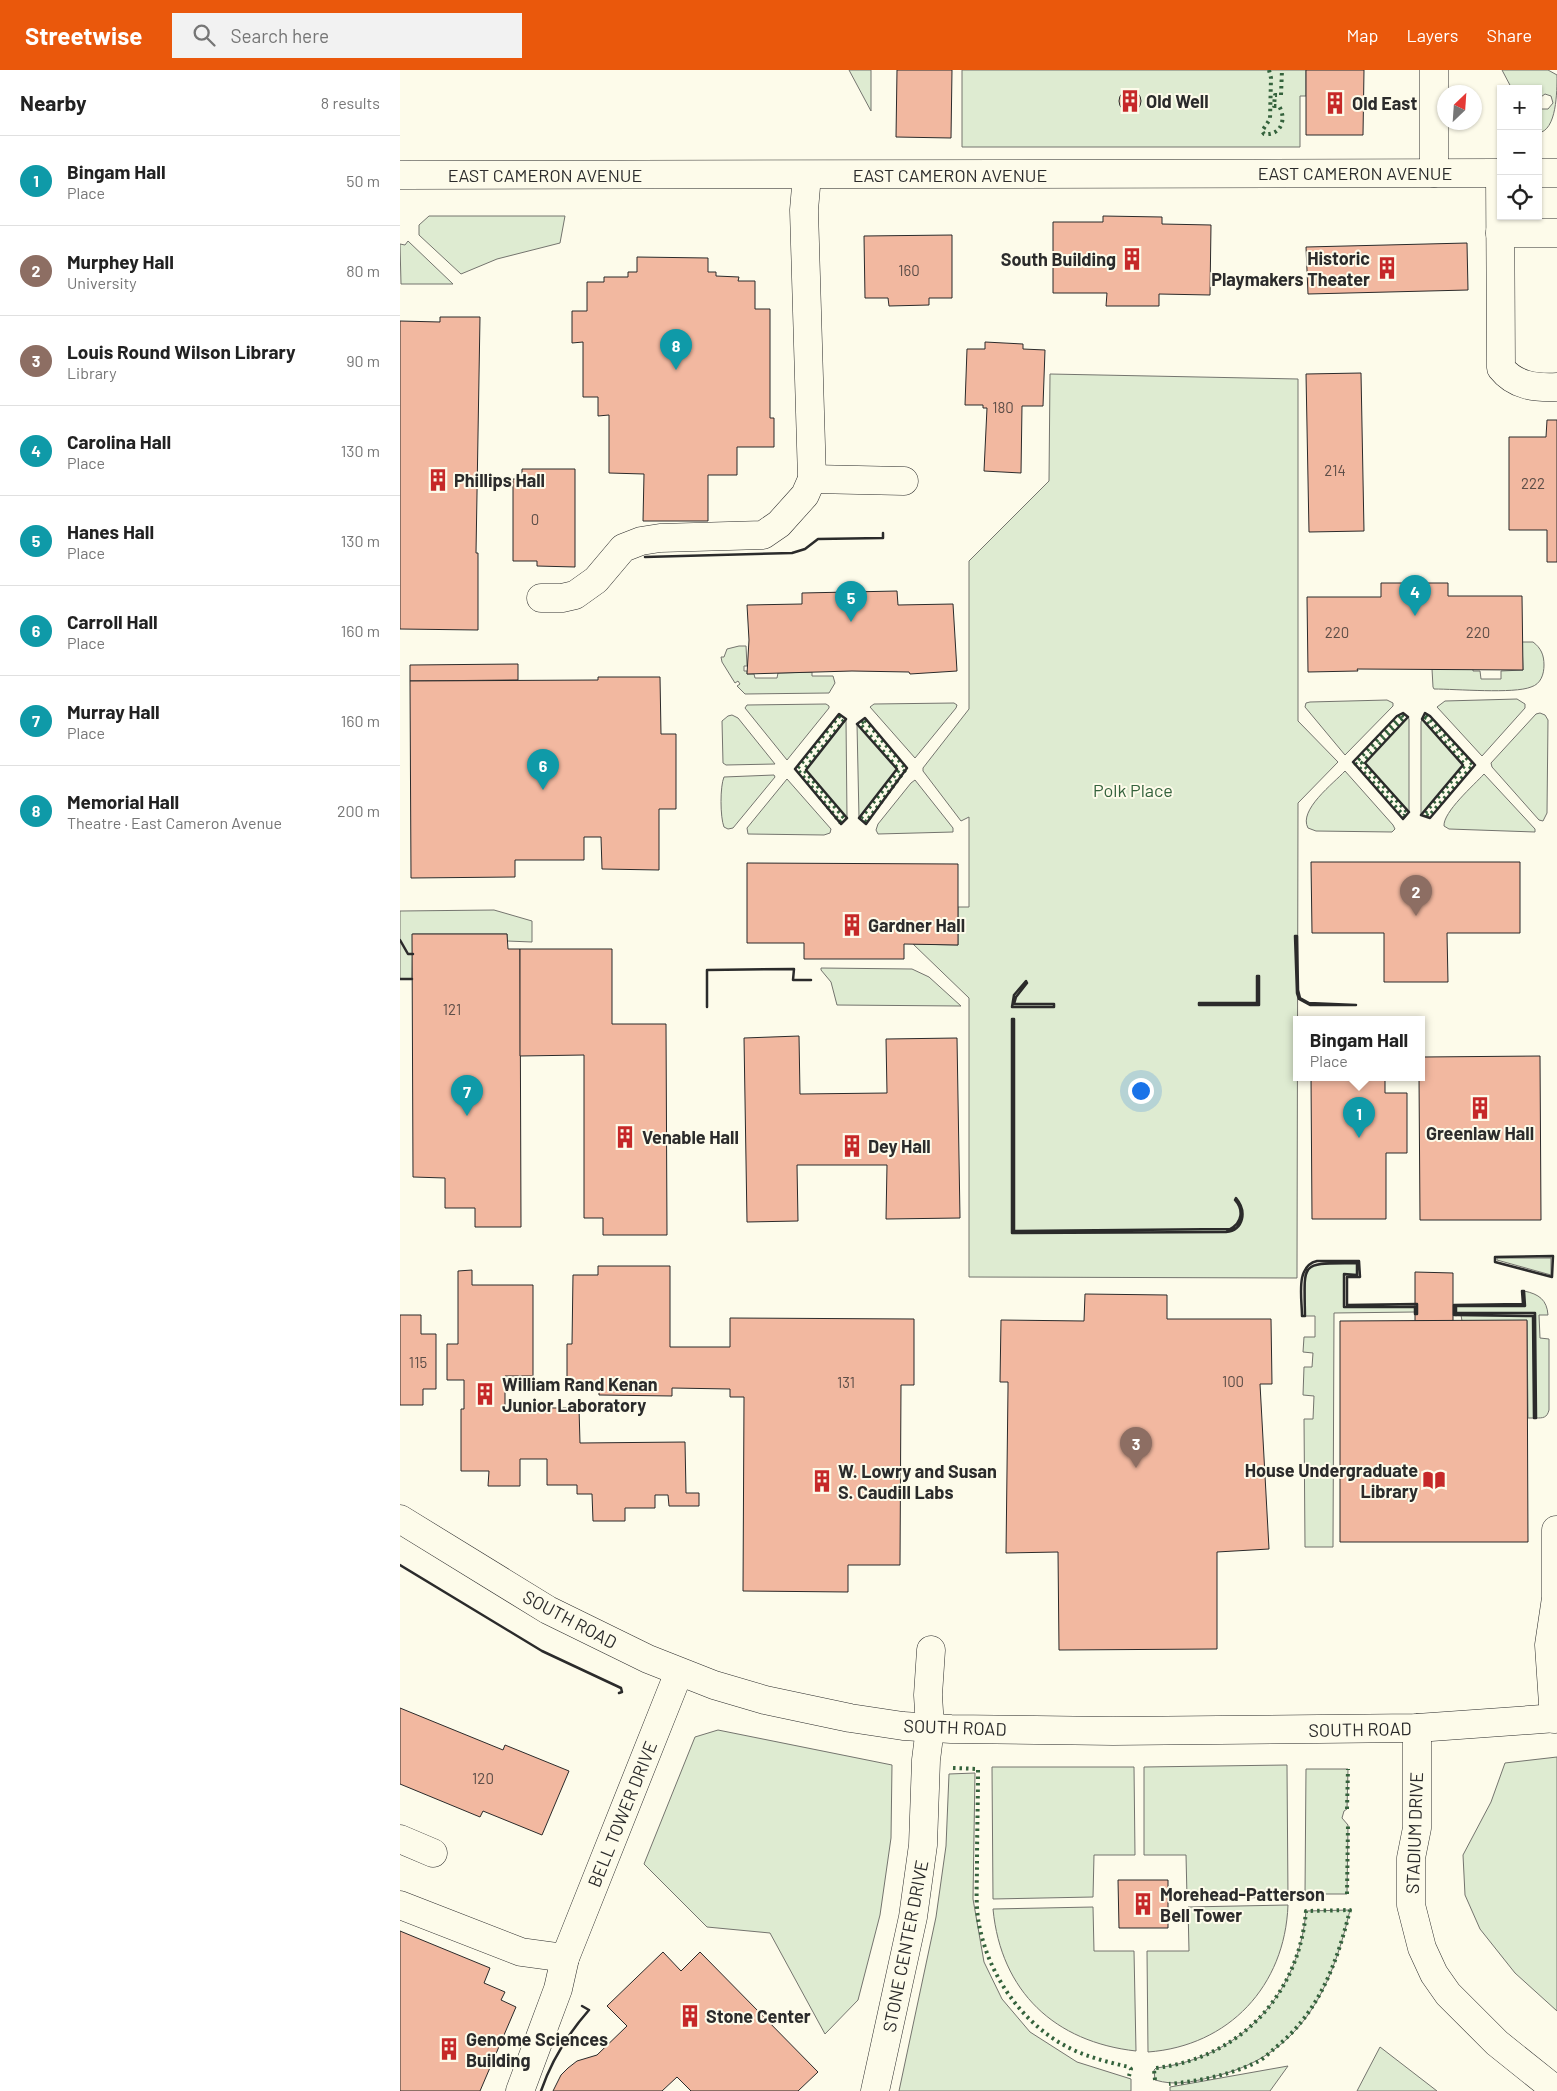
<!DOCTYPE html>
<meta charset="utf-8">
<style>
body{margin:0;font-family:Barlow,sans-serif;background:#f2f2f2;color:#222}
.controls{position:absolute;right:15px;top:15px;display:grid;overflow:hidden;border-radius:0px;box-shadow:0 1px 4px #0004}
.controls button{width:45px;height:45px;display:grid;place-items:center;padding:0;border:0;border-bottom:1px solid #e0e0e0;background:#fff;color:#222;font:25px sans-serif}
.compass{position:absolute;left:1037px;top:15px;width:45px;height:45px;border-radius:50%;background:#fff;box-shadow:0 1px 4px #0004;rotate:25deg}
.you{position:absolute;left:740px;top:1020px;width:18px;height:18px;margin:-12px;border:4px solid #fff;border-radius:50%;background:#1a73e8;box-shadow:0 0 0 8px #1a73e833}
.badge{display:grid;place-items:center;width:32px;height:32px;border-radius:50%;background:#ea580c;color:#fff;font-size:16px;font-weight:700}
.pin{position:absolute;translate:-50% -41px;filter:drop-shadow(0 1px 2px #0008)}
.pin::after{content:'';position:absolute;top:26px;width:18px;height:15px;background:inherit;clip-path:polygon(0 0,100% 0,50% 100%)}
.popup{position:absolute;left:893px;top:946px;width:132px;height:65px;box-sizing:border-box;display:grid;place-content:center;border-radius:0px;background:#fff;filter:drop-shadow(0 1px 4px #0005);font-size:16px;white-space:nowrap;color:#767676}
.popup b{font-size:19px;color:#222}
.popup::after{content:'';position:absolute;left:50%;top:100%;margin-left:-10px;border:10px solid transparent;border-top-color:#fff}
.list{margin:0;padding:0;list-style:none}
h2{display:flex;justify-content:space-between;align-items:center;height:65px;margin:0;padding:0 20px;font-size:21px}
h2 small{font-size:16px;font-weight:400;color:#767676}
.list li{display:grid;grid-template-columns:32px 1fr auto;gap:15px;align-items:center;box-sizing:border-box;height:90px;padding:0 20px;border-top:1px solid #e0e0e0}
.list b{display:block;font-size:19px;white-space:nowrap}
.list p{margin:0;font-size:16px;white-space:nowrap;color:#767676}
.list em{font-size:16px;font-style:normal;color:#767676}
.icon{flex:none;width:28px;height:28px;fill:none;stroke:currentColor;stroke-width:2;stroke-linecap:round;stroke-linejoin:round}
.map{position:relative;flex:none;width:1157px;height:2021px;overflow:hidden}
header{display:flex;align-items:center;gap:30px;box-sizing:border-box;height:70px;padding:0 25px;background:#ea580c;color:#fff}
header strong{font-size:24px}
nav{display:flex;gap:28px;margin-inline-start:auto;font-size:18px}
.search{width:350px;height:45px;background:#f2f2f2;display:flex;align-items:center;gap:12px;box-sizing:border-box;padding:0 18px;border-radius:0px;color:#767676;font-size:19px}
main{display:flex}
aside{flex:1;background:#fff}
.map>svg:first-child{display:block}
.green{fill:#deebd1;stroke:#74746e}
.building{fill:#f2b8a0;stroke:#2b2b2b}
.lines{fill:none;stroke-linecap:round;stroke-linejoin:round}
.minor-casing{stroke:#2b2b2b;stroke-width:29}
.major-casing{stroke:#2b2b2b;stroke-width:29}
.minor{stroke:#fdfbea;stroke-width:28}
.major{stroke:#fdfbea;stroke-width:28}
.hedge{stroke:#34623c;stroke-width:4;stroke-dasharray:2.5 4;stroke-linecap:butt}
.wall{stroke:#2b2b2b;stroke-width:2.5}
.labels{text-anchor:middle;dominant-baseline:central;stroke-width:4;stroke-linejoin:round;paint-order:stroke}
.number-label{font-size:15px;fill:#5d4e48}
.poi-label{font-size:18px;font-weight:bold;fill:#2b2b2b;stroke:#fdfbea;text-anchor:start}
.street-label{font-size:18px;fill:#2b2b2b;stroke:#fdfbea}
.park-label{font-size:18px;fill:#34623c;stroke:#fdfbea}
</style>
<header>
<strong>Streetwise</strong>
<div class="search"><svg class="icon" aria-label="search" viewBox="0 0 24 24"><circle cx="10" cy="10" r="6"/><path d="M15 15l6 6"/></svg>Search here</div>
<nav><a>Map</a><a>Layers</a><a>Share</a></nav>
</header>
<main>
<aside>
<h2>Nearby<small>8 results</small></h2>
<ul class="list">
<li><span class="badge" style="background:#0f9aa8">1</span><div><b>Bingam Hall</b><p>Place</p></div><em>50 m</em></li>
<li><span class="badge" style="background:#8d6e63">2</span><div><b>Murphey Hall</b><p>University</p></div><em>80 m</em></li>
<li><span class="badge" style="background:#8d6e63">3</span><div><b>Louis Round Wilson Library</b><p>Library</p></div><em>90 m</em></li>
<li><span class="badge" style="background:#0f9aa8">4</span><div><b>Carolina Hall</b><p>Place</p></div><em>130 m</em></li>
<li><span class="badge" style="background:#0f9aa8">5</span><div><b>Hanes Hall</b><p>Place</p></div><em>130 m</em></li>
<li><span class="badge" style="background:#0f9aa8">6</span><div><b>Carroll Hall</b><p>Place</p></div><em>160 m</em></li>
<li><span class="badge" style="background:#0f9aa8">7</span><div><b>Murray Hall</b><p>Place</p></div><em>160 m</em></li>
<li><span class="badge" style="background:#0f9aa8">8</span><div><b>Memorial Hall</b><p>Theatre · East Cameron Avenue</p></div><em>200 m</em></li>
</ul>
</aside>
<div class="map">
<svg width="1157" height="2021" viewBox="0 0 1157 2021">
<rect width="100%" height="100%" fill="#fdfbea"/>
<g class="green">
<polygon points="449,0 471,0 471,41"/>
<polygon points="562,0 906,0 906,26 900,26 900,77 562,77"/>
<path d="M1102 0H1148L1157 5C1157 21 1157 61 1138 63V35L1142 39H1148L1153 33 1151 26 1145 24 1138 29V19H1112Z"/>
<polygon points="29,146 165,146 160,173 97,189 61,204 19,165 19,155"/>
<polygon points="8,171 53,214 1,214 0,174 5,175"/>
<polygon points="650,304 898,309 898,651 938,692 898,733 897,1208 569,1207 569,928 513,874 558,875 558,837 569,837 569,747 561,751 523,701 523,698 569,639 569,491 649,411"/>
<path d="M1122 572H1133C1141 578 1144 585 1144 595 1144 604 1141 614 1131 617 1114 624 1056 619 1034 619L1033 617 1032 599H1073V601H1080L1081 609H1101V601L1123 600Z"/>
<polygon points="339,576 346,576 347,596 344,596 344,601 347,601 347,604 354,604 355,608 377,608 378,603 412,602 412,606 433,606 435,613 429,623 345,624 337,616 340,614 338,611 335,613 322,592 321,587 324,587 327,579"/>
<polygon points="1117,629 1125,634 1125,638 1082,686 1037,637 1045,631"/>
<polygon points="987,630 993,633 993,636 945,685 905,637 906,633 910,632"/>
<polygon points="554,633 557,635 556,638 515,688 470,637 474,634"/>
<polygon points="426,634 429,636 429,638 387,690 345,638 347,635"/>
<polygon points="1140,643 1145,645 1148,650 1147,743 1143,751 1139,750 1092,697 1091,693 1136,644"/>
<polygon points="332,645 338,648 375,694 326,695 323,693 322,651 328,646"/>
<polygon points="1008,647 1009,649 1009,742 965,693"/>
<polygon points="446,649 447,748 406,700"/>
<polygon points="1022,649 1063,695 1021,745 1021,652"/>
<polygon points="457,654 497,699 459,748"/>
<path d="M945 701 993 755 995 759 992 762 916 761 908 758C898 740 934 713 945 701Z"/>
<path d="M1084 704 1135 759V762L1049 759 1044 756C1043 742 1074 715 1084 704Z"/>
<path d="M374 705 375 707 333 758 328 759 324 757C320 747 320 716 324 707Z"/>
<polygon points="387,709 431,759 430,763 424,765 348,764 347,758"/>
<polygon points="515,710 553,758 553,762 478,764 476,760 478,754 511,713"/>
<polygon points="94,840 132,851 132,872 107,871 107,864 13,864 12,909 0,909 0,841"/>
<polygon points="421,898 512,899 529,907 561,936 437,935 431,912 421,900"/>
<polygon points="1097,1188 1151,1188 1151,1205 1097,1190"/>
<path d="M957 1193V1205H944V1237H1015V1242L934 1243 933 1477H905L904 1349H913L914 1326 903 1325 904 1297H912L913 1283 903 1282 904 1267H915V1246H905V1204C913 1188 941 1193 957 1193Z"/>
<path d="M1124 1221C1139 1224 1147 1230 1148 1245H1139L1140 1268 1149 1269V1340C1147 1348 1143 1348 1136 1348L1134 1243H1056V1236H1124Z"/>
<polygon points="1061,1245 1133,1246 1134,1348 1128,1348 1127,1251 1062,1251"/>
<polygon points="318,1660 492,1695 491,1768 480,1845 458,1930 425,1964 370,1863 307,1857 244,1794 295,1667"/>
<polygon points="1157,1687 1157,1941 1115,1903 1080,1859 1065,1825 1063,1785 1091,1732 1105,1693"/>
<polygon points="887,1695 888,1828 787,1827 786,1785 744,1785 744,1697"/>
<polygon points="592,1697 734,1697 735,1785 694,1785 693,1827 593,1829"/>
<polygon points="906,1699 948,1699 947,1739 944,1741 942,1748 948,1755 947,1824 905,1824"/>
<polygon points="575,1703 573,1829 584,1892 602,1929 630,1962 677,1992 731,2009 731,2021 499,2021 536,1847 546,1776 549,1704"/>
<path d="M888 1835C885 1916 829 1976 748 1982L747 1881H789L788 1837Z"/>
<path d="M693 1837 694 1881H734L736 1981C655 1972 601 1922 593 1839Z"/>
<path d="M950 1840C931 1921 900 1987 812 2007 792 2012 775 2016 755 2010L754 2000 756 1998C840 1988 899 1925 906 1841Z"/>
<polygon points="980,1977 1037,2021 957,2021"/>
<polygon points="888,1996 870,2021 770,2021 770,2017"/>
</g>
<g class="building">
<polygon points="497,0 552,0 551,68 496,67"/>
<polygon points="906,0 964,0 963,65 906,65"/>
<circle cx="730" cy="31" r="11"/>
<polygon points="703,146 762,147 762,154 811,155 810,225 759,224 759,236 706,236 707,223 653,223 653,152 703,152"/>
<polygon points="552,165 552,228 529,228 529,235 489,236 488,228 465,228 464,166"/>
<polygon points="1067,173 1068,220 908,224 906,177"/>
<polygon points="237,187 308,188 308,202 316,202 316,206 339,207 338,211 355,211 355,239 370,239 370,348 374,348 374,377 337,377 337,405 308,405 308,451 243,451 244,404 209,403 209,345 198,346 198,327 183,327 183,272 172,273 172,241 187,241 187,212 204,212 204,207 228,207 228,202 237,202"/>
<polygon points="40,247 80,247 76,483 78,483 78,560 0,559 0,251 40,252"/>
<polygon points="585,272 623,274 623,279 645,280 643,336 622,336 621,403 584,401 587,338 583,338 583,335 565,335 567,279 585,279"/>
<polygon points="961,303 964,461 909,462 906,304"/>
<polygon points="1147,350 1157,350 1157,492 1147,492 1147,460 1109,460 1109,367 1146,367"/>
<polygon points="122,399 175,399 175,497 137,496 137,491 113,491 113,409 122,409"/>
<polygon points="981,513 1048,513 1048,526 1122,526 1123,600 957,599 958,601 908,602 907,527 981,527"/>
<polygon points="497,521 498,535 553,534 557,601 510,604 509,602 452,601 347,604 349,570 347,535 402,534 402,523"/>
<polygon points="118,594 118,610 10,611 10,595"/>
<polygon points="198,607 260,607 261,664 276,664 276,739 259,739 259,800 202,799 201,767 184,767 184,790 115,790 115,807 11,808 10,611 198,610"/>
<polygon points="911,792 1120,792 1120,863 1047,863 1048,912 984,912 984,863 912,863"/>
<polygon points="347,793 558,794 558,875 504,874 504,889 404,889 404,873 347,873"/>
<polygon points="12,864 107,864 108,879 120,879 121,1157 75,1157 75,1138 45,1138 45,1108 13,1107"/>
<polygon points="120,879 212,879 212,954 266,954 267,1165 203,1165 203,1148 184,1148 184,985 120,986"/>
<polygon points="399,966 400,1024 487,1023 486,969 557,968 560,1148 486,1149 487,1095 397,1095 398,1151 347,1152 344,968"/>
<polygon points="1140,986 1141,1150 1020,1150 1019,1007 1022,1007 1022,987"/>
<polygon points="911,1007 985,1007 985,1023 1007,1023 1007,1083 986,1083 986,1149 912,1149"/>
<polygon points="198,1196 270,1196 270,1277 330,1277 330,1248 514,1249 514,1315 501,1315 500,1495 448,1495 448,1522 343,1521 344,1327 330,1327 330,1319 272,1318 272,1326 199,1325 199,1314 167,1314 167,1274 172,1274 173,1205 198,1205"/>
<polygon points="72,1200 72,1215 133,1215 133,1306 105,1306 105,1338 179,1338 180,1373 285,1372 286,1423 299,1423 299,1436 269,1436 268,1425 255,1425 255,1438 225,1438 225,1451 193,1451 192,1424 177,1424 177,1415 147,1415 147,1389 120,1389 120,1416 88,1416 89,1401 61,1401 61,1339 64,1339 64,1310 47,1310 47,1274 58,1274 58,1201"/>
<polygon points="1015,1202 1053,1203 1053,1251 1015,1251"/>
<polygon points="685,1224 767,1225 767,1249 871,1249 872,1314 860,1314 869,1479 817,1482 817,1579 659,1580 658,1482 606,1483 608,1318 608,1312 600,1312 601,1250 684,1251"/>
<polygon points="0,1245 21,1245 21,1264 36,1264 36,1319 23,1319 23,1335 0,1335"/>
<polygon points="1127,1250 1128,1472 940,1472 940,1251"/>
<polygon points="0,1638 103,1680 105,1675 169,1701 142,1765 83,1741 80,1747 0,1714"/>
<polygon points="718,1810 768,1810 768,1858 719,1858"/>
<polygon points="0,1861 90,1898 84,1913 105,1922 101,1930 116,1937 80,2021 0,2021"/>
<polygon points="263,1882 281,1901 300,1882 418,2002 398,2021 291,2021 277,2007 262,2021 153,2021 161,2005 168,1998 177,1991 197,1985 227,1956 207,1936"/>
</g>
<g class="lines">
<defs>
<g id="minor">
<polyline points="1034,0 1034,103"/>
<path d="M1100 103 1101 298C1115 316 1136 318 1157 317"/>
<polyline points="1138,103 1157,103"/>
<polyline points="0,105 1101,103"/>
<polyline points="1100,163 1157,163"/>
<polyline points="412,409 504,411"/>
<polyline points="141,528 162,528 175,525 196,510 223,478 241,471 260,468 363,465 379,454 405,425 412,409 404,140 407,105"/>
<polyline points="1154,1649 1149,1575 1156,1528 1156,1460"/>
<polyline points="1017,1658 1017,1758 1011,1788 1011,1835 1022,1878 1034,1904 1048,1924 1097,1973 1157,2021"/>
<polyline points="0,1769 33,1783"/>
<polyline points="0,1835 121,1882 165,1888"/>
<polyline points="120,2021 158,1919 165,1888 279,1602"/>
<polyline points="475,2021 513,1847 523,1775 526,1690 530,1658 528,1625 531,1580"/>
</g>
<polyline id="major" points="0,1449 148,1540 248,1589 314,1615 365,1630 450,1648 503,1656 551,1659 713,1661 1017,1658 1157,1648"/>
</defs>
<use href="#minor" class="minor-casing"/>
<use href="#major" class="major-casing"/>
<use href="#minor" class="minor"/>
<use href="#major" class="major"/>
<g class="hedge">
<path d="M869 0 871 8 870 49 862 61 864 64C881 66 887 49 879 36H874L875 25H881L882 0"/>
<polygon points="1002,645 1005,647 962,693 1007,742 1004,746 955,693"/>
<polygon points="1026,645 1073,695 1029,746 1024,744 1065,695 1024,649"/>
<polygon points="439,646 444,650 404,700 444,748 440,752 397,699"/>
<polygon points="465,650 506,699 466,752 461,748 499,700 460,654"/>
<path d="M553 1698 578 1699C578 1731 577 1763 577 1794 577 1815 575 1838 580 1859 591 1911 628 1961 678 1982 695 1989 712 1993 729 1997L731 1999 729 2006"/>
<polyline points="947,1739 948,1699"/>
<polyline points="947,1824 948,1755"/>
<path d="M755 2010 754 2000 756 1998C840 1988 899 1925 906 1841L950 1840C937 1893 919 1943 875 1978 870 1982 864 1989 857 1992 830 2005 799 2011 769 2014"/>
</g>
<g class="wall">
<polyline points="245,487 392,483 405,479 418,469 483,468 483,463"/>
<polygon points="1003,643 1008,647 965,693 1009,742 1003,749 953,692 997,646"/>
<polygon points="1025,643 1030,646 1075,695 1030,748 1021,745 1063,695 1022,649"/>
<polygon points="439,644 446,649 406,700 447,748 441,754 395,699"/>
<polygon points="465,648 507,698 466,754 459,748 497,699 457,654"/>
<polygon points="895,866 897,866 898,920 900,928 909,933 956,935 910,935 899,929 897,923"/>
<polyline points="0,870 8,884 13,884"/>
<polygon points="857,906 859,906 859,935 799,935 799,933 857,933"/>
<polyline points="0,909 12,909"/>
<polygon points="626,911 627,913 616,927 614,934 654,934 654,937 612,937 614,925"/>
<polyline points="307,937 307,900 394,899 393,910 411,910"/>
<path d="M612 949H614V1161L830 1159C842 1153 844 1140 835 1130L836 1128C847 1141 844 1160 826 1162L612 1163Z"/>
<polygon points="1153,1186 1152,1207 1095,1192 1095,1187"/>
<path d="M917 1191H959L960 1207H947V1235L1017 1234V1244H1015V1237H944V1204L957 1205V1193C900 1194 904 1189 905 1246H902C902 1228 895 1196 917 1191Z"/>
<polygon points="1122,1221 1124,1221 1125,1236 1056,1236 1056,1245 1054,1245 1054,1235 1123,1234"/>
<polygon points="1056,1243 1135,1243 1136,1348 1134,1348 1133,1246 1056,1245"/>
<polyline points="0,1495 142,1581 221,1618 222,1622 219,1623"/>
<path d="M141 2021C152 1989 167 1965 189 1940L182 1936"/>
</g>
</g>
<defs>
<symbol id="building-bare" viewBox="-9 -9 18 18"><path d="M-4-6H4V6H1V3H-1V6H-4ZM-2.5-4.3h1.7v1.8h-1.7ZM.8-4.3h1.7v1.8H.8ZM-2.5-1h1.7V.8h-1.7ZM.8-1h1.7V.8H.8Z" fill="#c62828" stroke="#fdfbea" stroke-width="2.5" paint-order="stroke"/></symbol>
<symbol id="library-bare" viewBox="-9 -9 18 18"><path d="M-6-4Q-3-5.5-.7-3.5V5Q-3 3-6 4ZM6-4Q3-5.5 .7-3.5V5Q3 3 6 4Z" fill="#c62828" stroke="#fdfbea" stroke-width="2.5" paint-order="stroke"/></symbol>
</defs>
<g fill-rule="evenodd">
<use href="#building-bare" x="714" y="15" width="32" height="32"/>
<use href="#building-bare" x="919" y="17" width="32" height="32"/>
<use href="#building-bare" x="716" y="173" width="32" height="32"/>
<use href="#building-bare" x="971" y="182" width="32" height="32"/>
<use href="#building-bare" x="22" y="394" width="32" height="32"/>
<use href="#building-bare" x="436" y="839" width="32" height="32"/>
<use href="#building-bare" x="1064" y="1022" width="32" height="32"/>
<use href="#building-bare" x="209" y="1051" width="32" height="32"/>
<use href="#building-bare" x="436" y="1060" width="32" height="32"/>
<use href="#building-bare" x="69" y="1308" width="32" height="32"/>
<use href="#library-bare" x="1018" y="1394" width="32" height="32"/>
<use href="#building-bare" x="406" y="1395" width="32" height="32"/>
<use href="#building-bare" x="727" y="1818" width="32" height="32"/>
<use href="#building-bare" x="274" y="1930" width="32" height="32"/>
<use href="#building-bare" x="33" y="1963" width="32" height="32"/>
</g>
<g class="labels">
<g class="number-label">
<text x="509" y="200">160</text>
<text x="603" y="337">180</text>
<text x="935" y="400">214</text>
<text x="1133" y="413">222</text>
<text x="135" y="449">0</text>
<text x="937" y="562">220</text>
<text x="1078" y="562">220</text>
<text x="52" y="939">121</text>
<text x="18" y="1292">115</text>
<text x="833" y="1311">100</text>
<text x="446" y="1312">131</text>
<text x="83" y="1708">120</text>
</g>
<g class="poi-label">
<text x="746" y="31">Old Well</text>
<text x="952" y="33">Old East</text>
<text x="970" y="188" text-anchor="end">Historic<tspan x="970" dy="21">Playmakers Theater</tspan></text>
<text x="716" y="189" text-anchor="end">South Building</text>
<text x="54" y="410">Phillips Hall</text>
<text x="468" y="855">Gardner Hall</text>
<text x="1080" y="1063" text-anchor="middle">Greenlaw Hall</text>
<text x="242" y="1067">Venable Hall</text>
<text x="468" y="1076">Dey Hall</text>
<text x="102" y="1314">William Rand Kenan<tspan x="102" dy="21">Junior Laboratory</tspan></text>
<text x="1018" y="1400" text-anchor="end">House Undergraduate<tspan x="1018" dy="21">Library</tspan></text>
<text x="438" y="1401">W. Lowry and Susan<tspan x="438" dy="21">S. Caudill Labs</tspan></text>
<text x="760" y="1824">Morehead-Patterson<tspan x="760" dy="21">Bell Tower</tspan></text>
<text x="306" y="1946">Stone Center</text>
<text x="66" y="1969">Genome Sciences<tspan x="66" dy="21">Building</tspan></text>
</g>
<g class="street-label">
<text x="955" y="103">EAST CAMERON AVENUE</text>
<text x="145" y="105">EAST CAMERON AVENUE</text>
<text x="550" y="105">EAST CAMERON AVENUE</text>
<text transform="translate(170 1549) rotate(28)">SOUTH ROAD</text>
<text transform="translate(555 1657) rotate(2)">SOUTH ROAD</text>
<text transform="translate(960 1659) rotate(-1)">SOUTH ROAD</text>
<text transform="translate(222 1744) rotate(-68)">BELL TOWER DRIVE</text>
<text transform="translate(1014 1763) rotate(-88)">STADIUM DRIVE</text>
<text transform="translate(505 1876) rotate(-79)">STONE CENTER DRIVE</text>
</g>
<g class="park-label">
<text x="733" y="720">Polk Place</text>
</g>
</g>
</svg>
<div class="controls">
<button>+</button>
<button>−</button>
<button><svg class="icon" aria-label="locate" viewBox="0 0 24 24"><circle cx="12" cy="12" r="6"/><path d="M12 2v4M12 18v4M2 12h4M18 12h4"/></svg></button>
</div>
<svg class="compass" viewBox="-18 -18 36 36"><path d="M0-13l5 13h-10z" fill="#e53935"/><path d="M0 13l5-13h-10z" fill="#767676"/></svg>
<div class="you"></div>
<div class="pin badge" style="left:959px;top:1068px;background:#0f9aa8">1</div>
<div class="popup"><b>Bingam Hall</b>Place</div>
<div class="pin badge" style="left:1016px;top:846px;background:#8d6e63">2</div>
<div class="pin badge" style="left:736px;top:1398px;background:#8d6e63">3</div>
<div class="pin badge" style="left:1015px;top:546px;background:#0f9aa8">4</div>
<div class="pin badge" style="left:451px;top:552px;background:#0f9aa8">5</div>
<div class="pin badge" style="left:143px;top:720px;background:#0f9aa8">6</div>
<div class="pin badge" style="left:67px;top:1046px;background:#0f9aa8">7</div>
<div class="pin badge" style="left:276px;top:300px;background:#0f9aa8">8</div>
</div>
</main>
